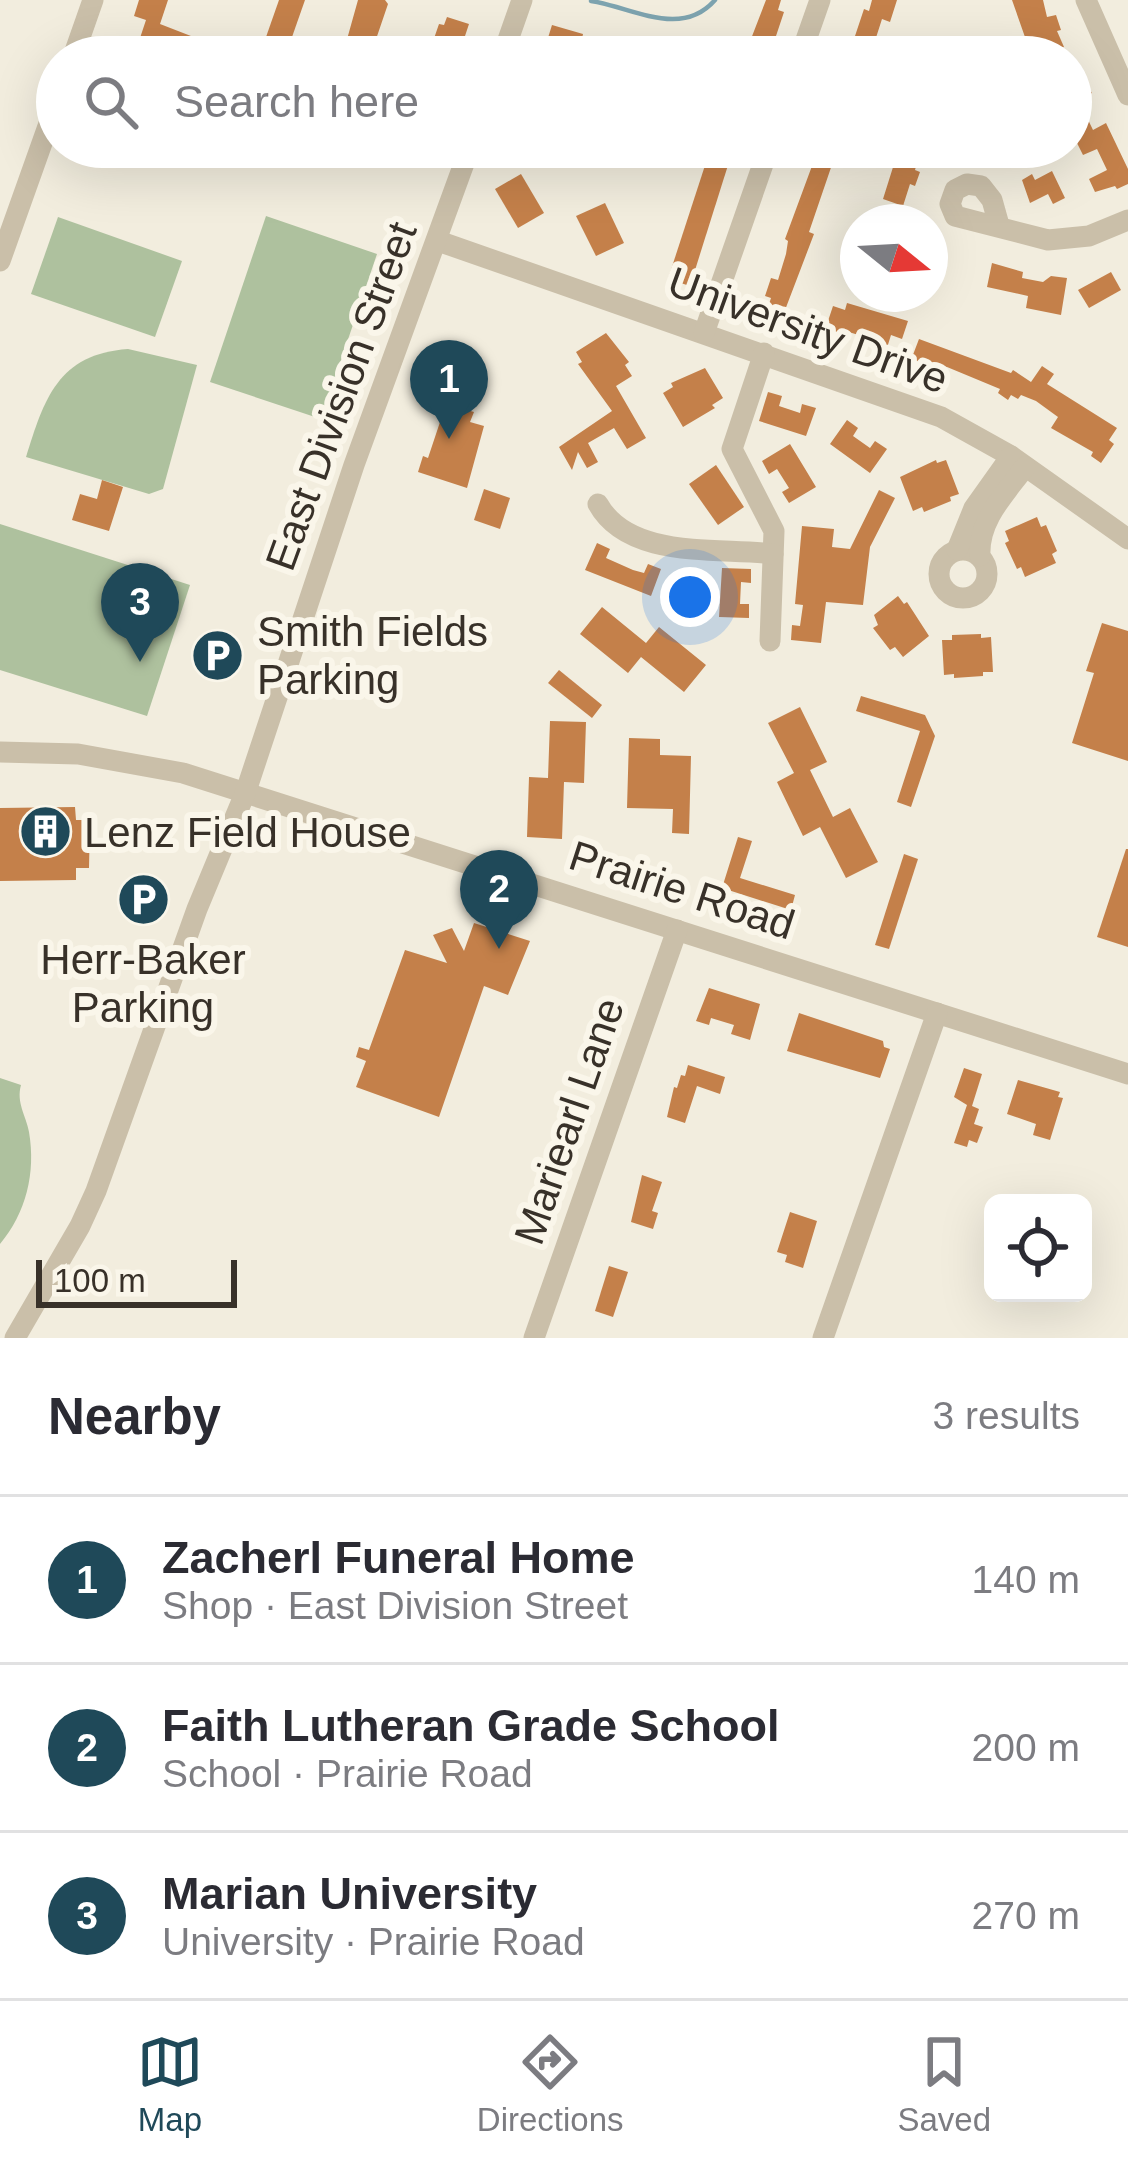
<!DOCTYPE html>
<meta charset="utf-8">
<style>
body{margin:0;font-family:Arial,sans-serif;background:#f7f7f7;color:#2b2b33}
.controls{position:absolute;right:36px;bottom:36px;display:grid;overflow:hidden;border-radius:18px;box-shadow:0 12px 48px #0002}
.controls button{width:108px;height:108px;display:grid;place-items:center;padding:0;border:0;border-bottom:3px solid #e1e1e2;background:#fff;color:#2b2b33;font:60px sans-serif}
.compass{position:absolute;left:840px;top:204px;width:108px;height:108px;border-radius:50%;background:#fff;box-shadow:0 12px 48px #0002;rotate:108deg}
.scale{position:absolute;left:36px;bottom:30px;width:201px;box-sizing:border-box;padding-left:12px;border:6px solid #383129;border-top:0;font-size:33px;line-height:42px;white-space:nowrap;color:#383129;-webkit-text-stroke:9px #faf6ea;paint-order:stroke}
.you{position:absolute;left:690px;top:597px;width:42px;height:42px;margin:-30px;border:9px solid #fff;border-radius:50%;background:#1a73e8;box-shadow:0 0 0 18px #1a73e833}
.badge{display:grid;place-items:center;width:78px;height:78px;border-radius:50%;background:#1f4959;color:#fff;font-size:39px;font-weight:700}
.pin{position:absolute;translate:-50% -99px;filter:drop-shadow(0 3px 6px #0008)}
.pin::after{content:'';position:absolute;top:63px;width:42px;height:36px;background:inherit;clip-path:polygon(0 0,100% 0,50% 100%)}
.list{margin:0;padding:0;list-style:none}
h2{display:flex;justify-content:space-between;align-items:center;height:156px;margin:0;padding:0 48px;font-size:51px}
h2 small{font-size:39px;font-weight:400;color:#7c7c81}
.list li{display:grid;grid-template-columns:78px 1fr auto;gap:36px;align-items:center;box-sizing:border-box;height:168px;padding:0 48px;border-top:3px solid #e1e1e2}
.list b{display:block;font-size:45px;white-space:nowrap}
.list p{margin:0;font-size:39px;white-space:nowrap;color:#7c7c81}
.list em{font-size:39px;font-style:normal;color:#7c7c81}
.icon{flex:none;width:66px;height:66px;fill:none;stroke:currentColor;stroke-width:2;stroke-linecap:round;stroke-linejoin:round}
.map{position:relative;flex:none;width:1128px;height:1338px;overflow:hidden}
.search{position:absolute;background:#fff;box-shadow:0 12px 48px #0002;left:36px;right:36px;top:36px;height:132px;display:flex;align-items:center;gap:30px;box-sizing:border-box;padding:0 42px;border-radius:66px;color:#7c7c81;font-size:45px}
.sheet{height:660px;background:#fff}
nav{display:flex;justify-content:space-around;align-items:center;box-sizing:border-box;height:168px;border-top:3px solid #e1e1e2;background:#fff;font-size:33px;color:#7c7c81}
nav a{display:grid;justify-items:center;gap:6px}
nav .on{color:#1f4959}
.map>svg:first-child{display:block}
.garden{fill:#aec19e}
.lines{fill:none;stroke-linecap:round;stroke-linejoin:round}
.stream{stroke:#7da3af;stroke-width:4.5}
.building{fill:#c4804a}
.minor{stroke:#cabfa9;stroke-width:21}
.labels{text-anchor:middle;dominant-baseline:central;stroke-width:12;stroke-linejoin:round;paint-order:stroke}
.street-label{font-size:42px;fill:#383129;stroke:#faf6ea}
.poi-label{font-size:42px;fill:#383129;stroke:#faf6ea;text-anchor:start}
</style>
<div class="map">
<svg width="1128" height="1338" viewBox="0 0 1128 1338">
<rect width="100%" height="100%" fill="#f2edde"/>
<g class="garden">
<polygon points="266,216 377,254 321,419 210,382"/>
<polygon points="58,217 182,261 155,337 31,294"/>
<path d="M128 349 197 365 163 489 149 494 26 457C44 399 58 354 128 349Z"/>
<polygon points="0,524 190,585 147,716 0,670"/>
<path d="M0 1078 21 1085C16 1103 26 1115 29 1132 36 1173 26 1213 0 1244Z"/>
</g>
<g class="lines">
<path class="stream" d="M591 1C632 7 681 39 715 0"/>
</g>
<g class="building">
<polygon points="139,0 168,0 160,24 245,57 175,57 138,44 146,20 134,16"/>
<polygon points="279,0 305,0 285,57 259,57"/>
<polygon points="358,0 385,0 388,4 372,51 367,50 365,57 344,50"/>
<polygon points="766,0 781,0 778,10 784,12 769,57 744,57"/>
<polygon points="872,0 897,0 890,22 882,19 873,47 877,48 875,57 848,57 864,9 869,11"/>
<polygon points="1012,0 1043,0 1047,17 1056,15 1061,30 1057,31 1064,47 1032,57"/>
<polygon points="447,17 469,24 458,57 441,57 430,50 439,24 444,25"/>
<polygon points="552,25 583,34 578,57 542,57"/>
<polygon points="1071,61 1092,93 1078,99 1093,130 1106,123 1128,169 1128,184 1117,189 1115,186 1095,192 1089,179 1107,170 1097,149 1083,155 1071,131"/>
<polygon points="711,147 731,147 729,162 690,286 668,279"/>
<polygon points="819,147 838,147 809,232 814,234 782,318 766,313 771,298 765,296 771,278 778,280 786,254 788,241 785,239"/>
<polygon points="892,147 919,156 915,170 920,172 915,186 910,184 903,206 883,199 894,164 888,162"/>
<polygon points="1052,171 1065,198 1053,204 1048,194 1030,203 1022,180 1032,174 1035,180"/>
<polygon points="521,174 544,213 518,228 495,189"/>
<polygon points="605,203 624,243 596,256 576,216"/>
<polygon points="992,263 1023,272 1022,278 1043,282 1051,276 1067,278 1061,315 1026,308 1028,296 987,287"/>
<polygon points="1111,272 1121,290 1089,308 1078,290"/>
<polygon points="847,303 908,321 902,339 891,335 886,351 870,345 872,339 842,330 840,335 825,330 833,306 845,310"/>
<polygon points="606,333 629,362 625,365 632,376 616,386 646,438 627,449 614,428 588,443 598,462 587,468 578,452 572,470 559,447 612,411 578,364 582,362 576,352"/>
<polygon points="919,339 1011,373 1013,370 1031,382 1042,366 1054,374 1047,384 1117,428 1109,440 1114,444 1101,463 1091,456 1093,452 1051,428 1058,417 1036,401 1021,395 1018,399 1011,395 1008,400 998,393 1000,389 947,367 911,360"/>
<polygon points="705,368 723,398 712,405 715,408 683,427 663,393 673,387 671,383"/>
<polygon points="768,392 782,396 779,406 800,413 802,404 816,408 806,436 759,421"/>
<polygon points="460,408 474,412 470,422 484,426 467,488 418,472 423,456 428,458 443,413 457,418"/>
<polygon points="847,420 858,428 853,436 870,448 875,441 887,449 870,473 830,444"/>
<polygon points="790,444 816,487 789,503 782,492 789,488 777,469 769,474 762,461"/>
<polygon points="936,460 937,463 946,460 959,494 950,497 951,501 924,512 922,507 913,511 900,477"/>
<polygon points="716,465 744,507 718,525 689,484"/>
<polygon points="102,480 123,487 109,531 72,520 80,494 97,499"/>
<polygon points="484,489 510,498 500,529 474,520"/>
<polygon points="879,490 895,498 870,547 863,605 826,602 821,643 791,640 792,625 800,626 803,605 795,604 802,526 834,529 832,547 850,549"/>
<polygon points="1037,517 1041,527 1046,525 1057,551 1052,554 1056,563 1025,577 1021,567 1017,569 1005,543 1009,541 1005,531"/>
<polygon points="597,543 610,549 606,558 633,570 644,573 648,564 661,569 651,596 585,570"/>
<polygon points="722,568 751,569 751,583 741,582 740,604 749,604 749,618 719,617"/>
<polygon points="898,596 904,604 907,602 929,636 903,657 895,647 890,650 873,628 878,625 874,615"/>
<polygon points="602,607 646,643 659,627 706,665 684,692 641,657 628,673 580,634"/>
<polygon points="1102,623 1128,631 1128,761 1072,743 1094,673 1086,671"/>
<polygon points="981,634 981,638 991,637 993,672 983,672 983,676 954,678 954,674 944,675 942,640 952,640 952,635"/>
<polygon points="559,670 602,705 592,718 548,683"/>
<polygon points="861,696 925,715 935,736 911,807 897,802 920,731 856,711"/>
<polygon points="800,707 827,762 810,770 833,817 850,808 878,862 846,878 820,827 803,836 777,782 794,773 768,723"/>
<polygon points="550,721 586,722 584,783 564,782 562,839 527,837 529,777 548,778"/>
<polygon points="629,738 660,739 660,755 691,756 689,834 672,833 673,809 627,808"/>
<polygon points="75,807 76,820 90,820 89,868 76,868 76,880 0,881 0,808"/>
<polygon points="738,837 752,841 740,878 795,895 791,910 722,888"/>
<polygon points="1126,849 1128,849 1128,947 1097,937"/>
<polygon points="904,854 918,859 889,949 875,945"/>
<polygon points="474,923 530,941 508,995 484,986 439,1117 356,1087 366,1061 356,1057 359,1047 369,1050 405,950 447,963 433,935 452,928 464,951"/>
<polygon points="709,988 760,1004 750,1040 731,1034 734,1025 711,1018 709,1025 696,1021"/>
<polygon points="799,1013 883,1041 884,1047 890,1049 880,1078 787,1051"/>
<polygon points="688,1065 725,1077 720,1094 697,1086 685,1123 667,1117 674,1087 677,1088 681,1075 685,1076"/>
<polygon points="964,1068 982,1074 972,1106 979,1109 974,1124 983,1127 977,1143 969,1140 967,1147 954,1143 967,1105 954,1097"/>
<polygon points="1018,1080 1060,1092 1058,1097 1063,1098 1050,1140 1033,1135 1036,1124 1007,1114"/>
<polygon points="642,1175 662,1182 652,1211 658,1213 653,1229 631,1222"/>
<polygon points="790,1212 817,1221 803,1268 785,1262 787,1255 777,1252"/>
<polygon points="609,1266 628,1272 613,1317 595,1311"/>
</g>
<g class="lines">
<g class="minor">
<polyline points="1086,0 1128,95"/>
<polyline points="73,57 93,0"/>
<polyline points="502,57 522,0"/>
<polyline points="800,57 820,0"/>
<polyline points="999,225 992,200 981,186 967,184 955,190 950,204 955,216 1048,240 1089,236 1128,220"/>
<polyline points="438,241 941,417 1011,456 1128,539"/>
<polyline points="0,261 57,101"/>
<polyline points="704,333 769,147"/>
<polyline points="764,353 732,449 774,531 770,641"/>
<path d="M598 504C629 560 719 547 773 554"/>
<circle cx="963" cy="574" r="24"/>
<polyline points="957,550 974,508 1011,456"/>
<path d="M980 556C978 520 1005 494 1025 467"/>
<polyline points="0,752 78,754 183,773 1128,1074"/>
<polyline points="15,1338 80,1226 96,1191 197,909 246,791 354,465 470,147"/>
<polyline points="534,1338 677,930"/>
<polyline points="823,1338 937,1013"/>
</g>
</g>
<defs>
<symbol id="parking-disc" viewBox="-11 -11 22 22"><circle r="9.5" fill="#1f4959" stroke="#faf6ea"/><path d="M-3.5-5.5H1a3.5 3.5 0 0 1 0 7H-1V5.5H-3.5ZM-1-3.4V-.6H.8a1.4 1.4 0 0 0 0-2.8Z" fill="#fff"/></symbol>
<symbol id="building-disc" viewBox="-11 -11 22 22"><circle r="9.5" fill="#1f4959" stroke="#faf6ea"/><path d="M-4-6H4V6H1V3H-1V6H-4ZM-2.5-4.3h1.7v1.8h-1.7ZM.8-4.3h1.7v1.8H.8ZM-2.5-1h1.7V.8h-1.7ZM.8-1h1.7V.8H.8Z" fill="#fff"/></symbol>
</defs>
<g fill-rule="evenodd">
<use href="#parking-disc" x="188" y="626" width="59" height="59"/>
<use href="#building-disc" x="16" y="802" width="59" height="59"/>
<use href="#parking-disc" x="114" y="870" width="59" height="59"/>
</g>
<g class="labels">
<g class="street-label">
<text transform="translate(808 330) rotate(20)">University Drive</text>
<text transform="translate(341 396) rotate(-70)">East Division Street</text>
<text transform="translate(682 890) rotate(18)">Prairie Road</text>
<text transform="translate(569 1121) rotate(-71)">Mariearl Lane</text>
</g>
<g class="poi-label">
<text x="257" y="631">Smith Fields<tspan x="257" dy="48">Parking</tspan></text>
<text x="84" y="832">Lenz Field House</text>
<text x="143" y="959" text-anchor="middle">Herr-Baker<tspan x="143" dy="48">Parking</tspan></text>
</g>
</g>
</svg>
<div class="controls">
<button><svg class="icon" aria-label="locate" viewBox="0 0 24 24"><circle cx="12" cy="12" r="6"/><path d="M12 2v4M12 18v4M2 12h4M18 12h4"/></svg></button>
</div>
<svg class="compass" viewBox="-18 -18 36 36"><path d="M0-13l5 13h-10z" fill="#e53935"/><path d="M0 13l5-13h-10z" fill="#7c7c81"/></svg>
<div class="scale">100 m</div>
<div class="you"></div>
<div class="pin badge" style="left:449px;top:439px">1</div>
<div class="pin badge" style="left:499px;top:949px">2</div>
<div class="pin badge" style="left:140px;top:662px">3</div>
<div class="search"><svg class="icon" aria-label="search" viewBox="0 0 24 24"><circle cx="10" cy="10" r="6"/><path d="M15 15l6 6"/></svg>Search here</div>
</div>
<section class="sheet">
<h2>Nearby<small>3 results</small></h2>
<ul class="list">
<li><span class="badge">1</span><div><b>Zacherl Funeral Home</b><p>Shop · East Division Street</p></div><em>140 m</em></li>
<li><span class="badge">2</span><div><b>Faith Lutheran Grade School</b><p>School · Prairie Road</p></div><em>200 m</em></li>
<li><span class="badge">3</span><div><b>Marian University</b><p>University · Prairie Road</p></div><em>270 m</em></li>
</ul>
</section>
<nav>
<a class="on"><svg class="icon" aria-label="map" viewBox="0 0 24 24"><path d="M3 6l6-2 6 2 6-2v14l-6 2-6-2-6 2zM9 4v14M15 6v14"/></svg>Map</a>
<a><svg class="icon" aria-label="directions" viewBox="0 0 24 24"><path d="M12 3l9 9-9 9-9-9zM9 14v-3h6M13 9l2 2-2 2"/></svg>Directions</a>
<a><svg class="icon" aria-label="saved" viewBox="0 0 24 24"><path d="M7 4h10v16l-5-4-5 4z"/></svg>Saved</a>
</nav>
